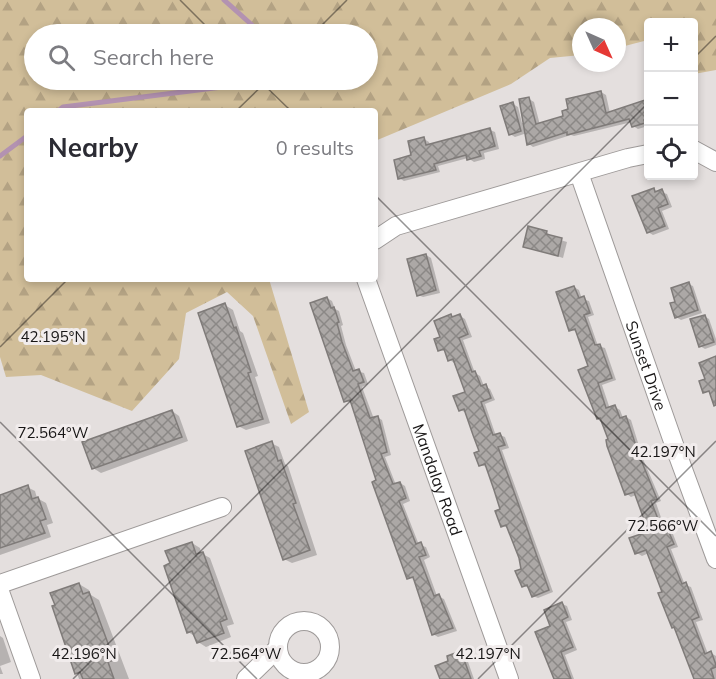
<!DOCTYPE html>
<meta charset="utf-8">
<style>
body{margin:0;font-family:Mulish,sans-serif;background:#f2f2f3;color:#2b2b33}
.controls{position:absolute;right:18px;top:18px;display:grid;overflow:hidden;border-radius:6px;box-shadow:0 3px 9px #0003}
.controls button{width:54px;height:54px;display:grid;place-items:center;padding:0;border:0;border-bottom:2px solid #e1e1e2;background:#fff;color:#2b2b33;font:30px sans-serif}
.compass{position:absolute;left:572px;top:18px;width:54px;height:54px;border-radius:50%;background:#fff;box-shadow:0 3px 9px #0003;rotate:135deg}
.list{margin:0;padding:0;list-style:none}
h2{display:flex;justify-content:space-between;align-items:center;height:78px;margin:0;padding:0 24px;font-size:26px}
h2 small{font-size:20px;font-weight:400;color:#7c7c81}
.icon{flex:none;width:33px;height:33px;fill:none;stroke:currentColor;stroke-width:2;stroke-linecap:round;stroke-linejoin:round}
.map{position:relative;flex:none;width:716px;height:679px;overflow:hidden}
.search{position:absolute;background:#fff;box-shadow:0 3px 9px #0003;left:24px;top:24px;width:354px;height:66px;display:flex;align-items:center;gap:15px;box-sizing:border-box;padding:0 21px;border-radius:33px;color:#7c7c81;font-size:22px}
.panel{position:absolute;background:#fff;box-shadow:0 3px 9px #0003;left:24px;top:108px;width:354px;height:174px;border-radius:6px}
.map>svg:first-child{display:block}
.forest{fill:url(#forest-firs);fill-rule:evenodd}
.shadow{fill:#0003}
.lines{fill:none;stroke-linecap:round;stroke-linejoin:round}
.stream{stroke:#b392b1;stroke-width:5}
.building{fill:url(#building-cross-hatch);stroke:#7f7b79;stroke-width:1.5}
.minor-casing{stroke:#9e9a99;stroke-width:20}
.minor{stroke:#fff;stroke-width:18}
.ticks{fill:none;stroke:#171515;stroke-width:1.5;stroke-opacity:0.45}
.labels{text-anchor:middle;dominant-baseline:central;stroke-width:6;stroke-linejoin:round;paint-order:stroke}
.street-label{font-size:16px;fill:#171515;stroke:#f1ecec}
.ticks-label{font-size:15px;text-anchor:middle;fill:#171515;stroke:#f1ecec;stroke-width:6;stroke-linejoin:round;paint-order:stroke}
</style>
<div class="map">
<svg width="716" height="679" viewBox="0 0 716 679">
<defs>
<pattern id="forest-firs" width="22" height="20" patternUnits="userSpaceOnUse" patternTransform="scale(1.5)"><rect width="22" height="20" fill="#d1be99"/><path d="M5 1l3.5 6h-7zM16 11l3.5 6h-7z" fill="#b3a283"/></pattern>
<pattern id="building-cross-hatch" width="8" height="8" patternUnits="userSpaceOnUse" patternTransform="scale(1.5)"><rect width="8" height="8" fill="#aca8a6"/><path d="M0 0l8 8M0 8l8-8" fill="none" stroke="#8b8886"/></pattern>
</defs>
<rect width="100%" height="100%" fill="#e4dfde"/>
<path class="forest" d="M0 0H716V70L694 74V22H648V40L617 48V27H581V55L550 58 511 84 375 141V111H27V279H269L309 412 291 424 253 316 227 292 186 313 179 359 132 411 41 375 6 377 0 357ZM34 34H368V80H34Z"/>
<g class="shadow">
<polygon points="601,92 606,95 610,113 648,101 648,126 638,129 633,126 632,122 574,136 571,135 533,147 529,144 527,133 515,137 510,134 513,104 518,107 522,123 525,123 529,99 534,102 540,125 565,117"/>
<polygon points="490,130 495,132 499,149 484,153 485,159 474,162 468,158 438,166 440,172 404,181 399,178 424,139 429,142 430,146"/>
<polygon points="654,190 667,194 672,207 662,211 669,229 653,235 648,232"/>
<polygon points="529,228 547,232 551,237 567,242 563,258 525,246"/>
<polygon points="426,255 431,258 440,293 423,297 418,295"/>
<polygon points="688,284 693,286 702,313 681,320 676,317 677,303"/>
<polygon points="574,287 579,290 582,299 589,301 594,315 588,317 598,346 605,348 616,380 602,385 610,409 615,407 620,410 623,418 626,417 631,420 643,459 661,501 656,503 666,532 673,534 678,547 671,549 685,585 691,587 703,620 696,622 708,654 711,653 716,656 716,679 694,679 677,629 673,627 664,593 649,553 642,556 637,553 648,526 636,495 631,497 627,494 603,421 598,418 590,367 578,332 570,330"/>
<polygon points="327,298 332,301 335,309 339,311 343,325 341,326 346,345 356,371 364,373 368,384 362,387 374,419 377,417 382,420 391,455 385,457 396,485 400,483 405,486 410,501 403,504 419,545 426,547 430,557 424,560 437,596 444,599 457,631 438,637 433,634 416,580 411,579 421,576 408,578 352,403 345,401"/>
<polygon points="225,305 233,310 240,331 243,333 258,376 255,377 270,423 246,430 238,426"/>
<polygon points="451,316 454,318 460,316 465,319 472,337 463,340 475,373 480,376 484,386 490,389 495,400 485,404 496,436 500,435 505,437 509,448 502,450 553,592 538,598 533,596 530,588 523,586 523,569 509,528 502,526 502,510 487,467 480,465 481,452 467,413 460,410 466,393 454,363 450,360 447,352 440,350 442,337"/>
<polygon points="704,316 709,319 716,339 716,345 705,349 700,346"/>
<polygon points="172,411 179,416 188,441 101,473 93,468"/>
<polygon points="271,443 279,447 285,464 288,466 317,555 292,563 284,559"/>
<polygon points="27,487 35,491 37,498 46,503 53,523 47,525 51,537 0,555 0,497"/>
<polygon points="192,543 200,548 201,553 210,558 234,624 227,626 231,637 206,647 198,642 196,637 188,632 171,564"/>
<polygon points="79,584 89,590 91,595 99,600 129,679 79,679 54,607"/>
<polygon points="562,604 567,606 572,620 566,622 577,650 565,655 574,679 554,679 552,627"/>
<polygon points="0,636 3,638 11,662 0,666 3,674 0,674"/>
<polygon points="461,653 466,656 474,679 441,679 450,662"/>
</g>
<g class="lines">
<g class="stream">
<polyline points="224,0 252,25 249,34"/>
<polyline points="58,111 63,107 230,86 232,80"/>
<polyline points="0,156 27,136"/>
</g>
</g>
<g class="building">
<polygon points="601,91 606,113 648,99 648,119 644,120 645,123 632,127 629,119 567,135 567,132 527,145 519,99 529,97 536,124 563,116 562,111 568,109 566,99"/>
<polygon points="513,102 521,131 509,135 500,106"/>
<polygon points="490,128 495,146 479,151 481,156 467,160 466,155 434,164 436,170 398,179 394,160 411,155 408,141 424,137 426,145"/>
<polygon points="654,188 655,192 662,189 668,204 658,208 665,226 647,233 632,196"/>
<polygon points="528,226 547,231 546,234 562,238 558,256 523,247"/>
<polygon points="426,254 436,290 417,296 407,259"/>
<polygon points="689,282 698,310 675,318 670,303 675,302 671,288"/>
<polygon points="574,286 579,298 584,296 590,313 584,315 595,345 600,344 612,378 598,383 606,408 615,405 620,418 626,416 639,455 657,499 651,501 663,532 668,530 674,544 667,547 682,584 686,582 699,617 692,620 705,654 711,651 716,665 716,667 711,669 714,679 694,679 674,627 672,628 658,593 662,592 646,550 635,554 629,538 641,534 639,527 646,525 634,492 625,495 607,446 606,440 608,439 600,418 597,419 578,370 588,366 575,329 569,331 556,292"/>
<polygon points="327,297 331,308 334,307 339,322 337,323 342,342 353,371 359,369 364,382 358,384 370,418 378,416 387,452 381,454 393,484 400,482 406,498 399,501 416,544 421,542 426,555 419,557 434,596 439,594 453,628 432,635 413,577 407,579 372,482 376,480 350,400 344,402 310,303"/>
<polygon points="225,303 234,328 236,327 251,372 248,373 263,419 237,427 198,313"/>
<polygon points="451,314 452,317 460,314 468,334 459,338 472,372 475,371 481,386 486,384 491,398 481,402 493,435 500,433 505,445 498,447 549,590 532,597 527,585 522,587 515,571 521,569 519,558 506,525 501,527 495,511 500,509 494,490 485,464 479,466 474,453 479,451 473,435 464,409 459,411 453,396 465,392 453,359 448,361 444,349 438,351 434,339 440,337 434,321"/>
<polygon points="705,315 714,342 699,347 690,319"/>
<polygon points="716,356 716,405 714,406 709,391 703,393 699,381 705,379 699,363"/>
<polygon points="172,410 182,437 92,469 82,442"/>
<polygon points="272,441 278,461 281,460 296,503 293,504 310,550 283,560 245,451"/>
<polygon points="28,485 32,499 38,497 46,519 40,521 45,533 0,548 0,495"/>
<polygon points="192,542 196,554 203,552 227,619 220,622 224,633 197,643 192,631 187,633 164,566 170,563 165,551"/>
<polygon points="79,583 83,594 89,592 106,638 114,660 108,662 114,679 83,679 80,672 75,674 52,606 55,605 50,593"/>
<polygon points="562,602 568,617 562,620 573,647 561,652 571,679 554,679 535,632 550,626 544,610"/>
<polygon points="461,651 471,679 440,679 435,666 448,661 447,656"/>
</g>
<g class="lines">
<defs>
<g id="minor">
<polyline points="694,150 716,162"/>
<path id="s1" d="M579 173 677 453 716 559"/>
<polyline points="375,240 396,226 628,158 648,154"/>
<path id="s2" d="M366 279 509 679"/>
<polyline points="0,584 222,507"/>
<polyline points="0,592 31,679"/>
<circle cx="304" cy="647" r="26"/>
<polyline points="246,679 278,648"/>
</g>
</defs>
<use href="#minor" class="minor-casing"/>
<use href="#minor" class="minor"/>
</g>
<path class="ticks" d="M180 0 214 34M313 34 347 0M694 58 716 36M259 80 291 111M236 111 268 80M375 195 716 536M0 347 68 279M0 422 257 679M73 679 648 103M478 679 716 441"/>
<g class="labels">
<g class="street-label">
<text stroke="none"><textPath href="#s1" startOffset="204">Sunset Drive</textPath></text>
<text stroke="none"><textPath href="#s2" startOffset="213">Mandalay Road</textPath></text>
</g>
</g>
<g class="ticks-label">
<text x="53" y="342">42.195°N</text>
<text x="53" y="438">72.564°W</text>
<text x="663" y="457">42.197°N</text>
<text x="663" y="531">72.566°W</text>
<text x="84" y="659">42.196°N</text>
<text x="246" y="659">72.564°W</text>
<text x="488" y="659">42.197°N</text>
</g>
</svg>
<div class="controls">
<button>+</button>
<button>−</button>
<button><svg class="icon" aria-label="locate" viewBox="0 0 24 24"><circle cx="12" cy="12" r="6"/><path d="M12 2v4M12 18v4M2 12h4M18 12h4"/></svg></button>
</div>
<svg class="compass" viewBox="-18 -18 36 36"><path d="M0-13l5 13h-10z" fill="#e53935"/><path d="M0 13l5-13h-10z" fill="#7c7c81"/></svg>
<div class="search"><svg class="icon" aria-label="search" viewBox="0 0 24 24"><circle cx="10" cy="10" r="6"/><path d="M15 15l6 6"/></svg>Search here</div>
<section class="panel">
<h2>Nearby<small>0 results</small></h2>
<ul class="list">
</ul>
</section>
</div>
